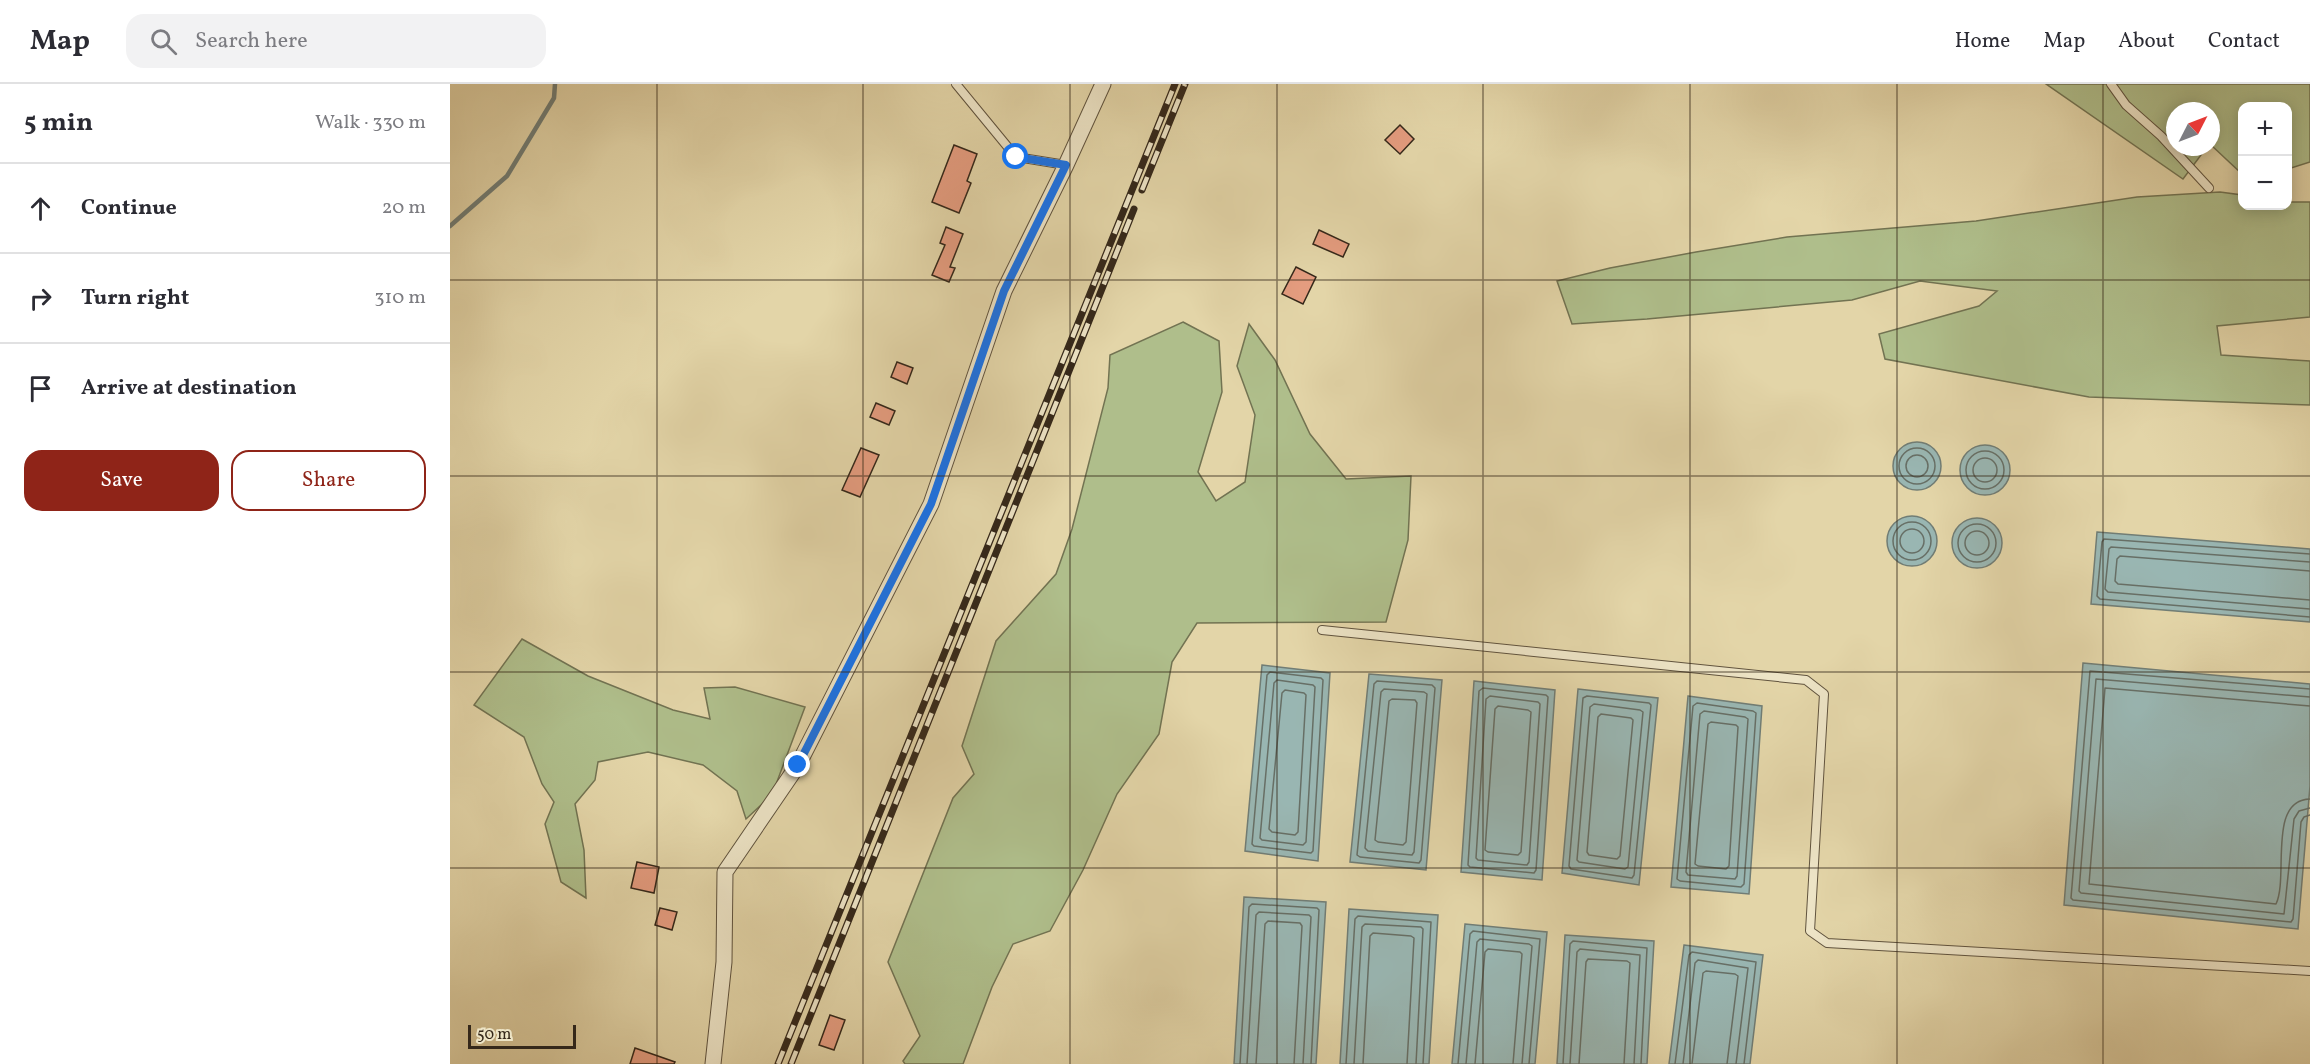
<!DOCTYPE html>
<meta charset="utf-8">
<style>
body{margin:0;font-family:Vollkorn,serif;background:#f2f2f3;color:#2b2b33}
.controls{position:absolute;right:18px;top:18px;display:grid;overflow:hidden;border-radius:12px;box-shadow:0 3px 15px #0003}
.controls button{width:54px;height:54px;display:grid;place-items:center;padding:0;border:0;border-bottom:2px solid #e1e1e2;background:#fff;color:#2b2b33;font:30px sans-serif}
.compass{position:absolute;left:1716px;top:18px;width:54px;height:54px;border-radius:50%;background:#fff;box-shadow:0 3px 15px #0003;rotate:48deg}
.scale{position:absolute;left:18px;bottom:15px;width:108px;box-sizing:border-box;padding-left:6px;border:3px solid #35281a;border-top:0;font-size:16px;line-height:21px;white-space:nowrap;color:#35281a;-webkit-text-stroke:4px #ede4c6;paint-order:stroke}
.stop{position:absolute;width:18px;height:18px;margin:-14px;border:4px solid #1a73e8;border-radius:50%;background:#fff}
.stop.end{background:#1a73e8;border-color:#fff;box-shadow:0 2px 6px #0008}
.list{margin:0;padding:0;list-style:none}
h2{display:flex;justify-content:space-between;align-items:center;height:78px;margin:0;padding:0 24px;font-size:26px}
h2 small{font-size:20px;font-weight:400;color:#7c7c81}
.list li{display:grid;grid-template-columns:39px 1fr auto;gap:18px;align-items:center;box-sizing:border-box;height:90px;padding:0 24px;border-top:2px solid #e1e1e2}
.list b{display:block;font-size:22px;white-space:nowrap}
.list em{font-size:20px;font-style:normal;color:#7c7c81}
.actions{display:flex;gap:12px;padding:18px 24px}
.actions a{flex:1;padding:14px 0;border:2px solid #8f2418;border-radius:18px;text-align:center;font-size:21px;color:#8f2418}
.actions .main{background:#8f2418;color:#fff}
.icon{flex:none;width:33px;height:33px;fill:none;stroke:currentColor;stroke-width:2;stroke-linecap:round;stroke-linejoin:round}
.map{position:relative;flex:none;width:1860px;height:980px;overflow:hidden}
header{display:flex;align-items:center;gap:36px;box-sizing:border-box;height:84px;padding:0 30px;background:#fff;border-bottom:2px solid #e1e1e2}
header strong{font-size:28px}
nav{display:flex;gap:33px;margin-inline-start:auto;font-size:21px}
.search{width:420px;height:54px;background:#f2f2f3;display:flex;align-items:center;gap:15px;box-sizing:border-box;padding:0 21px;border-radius:18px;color:#7c7c81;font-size:22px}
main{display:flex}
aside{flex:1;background:#fff}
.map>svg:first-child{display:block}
.green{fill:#afbe8b;stroke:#727352;stroke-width:1.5}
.water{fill:#99b6b2;stroke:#717d75;stroke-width:1.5}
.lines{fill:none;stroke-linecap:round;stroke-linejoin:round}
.shore{stroke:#676f66;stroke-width:1.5}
.stream{stroke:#717d75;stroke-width:4.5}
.building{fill:#e49c7f;stroke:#35281a;stroke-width:1.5}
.service-casing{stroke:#60533e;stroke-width:10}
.minor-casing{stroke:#60533e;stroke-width:17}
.service{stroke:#ede4c6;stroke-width:8}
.minor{stroke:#ede4c6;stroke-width:15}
.rail-casing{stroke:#35281a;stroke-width:7}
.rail{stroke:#ede4c6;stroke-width:4.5;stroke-dasharray:14;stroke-linecap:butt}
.route{stroke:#1a73e8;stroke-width:8}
.grid{fill:none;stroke:#35281a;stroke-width:1.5;stroke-opacity:0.55}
</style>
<header>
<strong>Map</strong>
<div class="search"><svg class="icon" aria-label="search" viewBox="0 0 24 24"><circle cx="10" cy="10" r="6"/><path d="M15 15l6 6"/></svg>Search here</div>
<nav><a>Home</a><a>Map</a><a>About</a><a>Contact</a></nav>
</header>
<main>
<aside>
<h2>5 min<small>Walk · 330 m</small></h2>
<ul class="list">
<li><svg class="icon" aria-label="ahead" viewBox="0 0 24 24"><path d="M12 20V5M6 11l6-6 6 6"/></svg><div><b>Continue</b></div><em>20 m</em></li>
<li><svg class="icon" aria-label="right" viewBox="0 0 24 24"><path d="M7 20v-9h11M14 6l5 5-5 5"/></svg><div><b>Turn right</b></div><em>310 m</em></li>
<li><svg class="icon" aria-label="arrive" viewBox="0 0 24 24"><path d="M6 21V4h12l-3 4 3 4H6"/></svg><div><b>Arrive at destination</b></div></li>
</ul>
<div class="actions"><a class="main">Save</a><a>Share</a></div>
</aside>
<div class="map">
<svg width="1860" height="980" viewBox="0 0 1860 980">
<rect width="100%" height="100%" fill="#e3d5a8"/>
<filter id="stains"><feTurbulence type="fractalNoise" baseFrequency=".00333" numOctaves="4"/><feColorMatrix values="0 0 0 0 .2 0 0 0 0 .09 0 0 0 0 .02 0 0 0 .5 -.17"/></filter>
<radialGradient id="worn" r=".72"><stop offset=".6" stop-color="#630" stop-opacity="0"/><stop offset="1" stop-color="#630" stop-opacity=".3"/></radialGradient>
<g class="green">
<polygon points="1596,0 1860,0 1860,78 1838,85 1838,22 1792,22 1792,90 1761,61 1761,27 1725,27 1725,63 1757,63 1733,95"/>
<polygon points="1770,108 1792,111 1792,122 1838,122 1838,118 1860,118 1860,233 1767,242 1771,271 1860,277 1860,321 1639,313 1435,275 1429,250 1529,222 1547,207 1470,197 1402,216 1197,235 1122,240 1107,197 1160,184 1246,168 1337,153 1526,137 1687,113"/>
<polygon points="733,238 769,257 772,308 748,388 766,417 795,398 805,331 787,282 799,240 825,276 860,350 896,395 961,392 958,456 936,538 747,539 722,578 709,650 667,710 633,786 600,847 563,860 542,903 513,980 455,980 453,977 470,952 438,878 503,714 524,690 512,662 546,557 606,490 622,445 658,304 660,271"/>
<polygon points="72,555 138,592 223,626 260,635 254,604 285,603 355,623 322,711 296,735 287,707 253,681 198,668 148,678 145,696 125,720 134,766 136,814 111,798 95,740 104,718 92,700 74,653 24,621"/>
</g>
<g class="water">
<circle cx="1467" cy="382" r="24"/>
<circle cx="1535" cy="386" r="25"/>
<circle cx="1462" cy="457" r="25"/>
<circle cx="1527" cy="459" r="25"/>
<polygon points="1647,448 1860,465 1860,538 1641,520"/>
<polygon points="1633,579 1860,600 1860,702 1848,845 1614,821"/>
<polygon points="812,581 880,589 868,777 795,767"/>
<polygon points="919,590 992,596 976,786 900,778"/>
<polygon points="1024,597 1105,606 1092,796 1011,788"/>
<polygon points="1128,605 1208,614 1189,801 1112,789"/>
<polygon points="1238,612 1312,622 1299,810 1221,803"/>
<polygon points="794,813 876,818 866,980 784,980"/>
<polygon points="899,825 988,831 979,980 890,980"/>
<polygon points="1015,840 1097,848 1085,980 1002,980"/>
<polygon points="1115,851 1204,857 1197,980 1107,980"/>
<polygon points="1234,861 1313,871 1300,980 1219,980"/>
</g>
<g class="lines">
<g class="shore">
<circle cx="1467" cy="382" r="18"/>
<circle cx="1535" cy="386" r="19"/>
<circle cx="1467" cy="382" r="11"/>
<circle cx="1535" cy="386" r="12"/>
<circle cx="1462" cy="457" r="19"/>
<circle cx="1527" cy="459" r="19"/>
<circle cx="1462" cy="457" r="12"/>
<circle cx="1527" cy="459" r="12"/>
<polyline points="1860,470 1654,455 1652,458 1647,512 1650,515 1860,533"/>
<polyline points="1860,478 1661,463 1659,465 1655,505 1658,508 1860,525"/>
<polyline points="1860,487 1670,472 1667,475 1665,497 1668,500 1860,516"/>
<polygon points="820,588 871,594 873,596 863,767 861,769 804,762 802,760 817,591"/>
<polygon points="827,596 863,601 865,603 856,758 853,761 812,756 810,754 824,599"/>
<polygon points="927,597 982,601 985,604 971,776 969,779 910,773 907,771 924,600"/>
<polygon points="1033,604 1096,611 1098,613 1086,786 1084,789 1020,783 1018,781 1029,607"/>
<polygon points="934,605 974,608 977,610 964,768 962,771 918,767 915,764 931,608"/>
<polyline points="1860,605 1640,587 1621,814 1623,816 1841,838 1843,835 1851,738 1854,733 1860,731"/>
<polygon points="835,606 854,609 856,611 848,748 845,751 822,748 819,745 832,609"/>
<polygon points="1040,612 1088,618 1090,620 1079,778 1077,781 1028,776 1026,774 1036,615"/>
<polygon points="1137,612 1199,619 1201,621 1184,791 1182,794 1121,785 1119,782 1133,614"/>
<polyline points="1860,613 1646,595 1629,807 1631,809 1834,830 1844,735 1849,727 1860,724"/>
<polygon points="942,615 965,616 967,619 956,758 953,761 928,758 925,756 939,617"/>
<polygon points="1247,619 1303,627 1306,629 1294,800 1291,803 1230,797 1227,795 1243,622"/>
<polygon points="1144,620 1190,626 1193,628 1178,783 1175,785 1129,778 1127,776 1140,623"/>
<polygon points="1048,622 1078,626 1081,628 1071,768 1068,771 1038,768 1035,766 1045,625"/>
<path d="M1860 622 1655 604 1639 800 1826 820C1839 793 1817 716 1860 715"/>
<polygon points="1254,627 1295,633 1298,635 1287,792 1285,795 1238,791 1236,788 1250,630"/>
<polygon points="1151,630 1181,634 1183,636 1170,772 1167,775 1139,771 1137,768 1148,633"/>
<polygon points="1261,638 1286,641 1288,643 1279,782 1276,785 1248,782 1245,780 1258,640"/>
<polyline points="790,980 799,823 802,820 867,824 869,826 861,980"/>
<polyline points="797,980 806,831 809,828 859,831 861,833 853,980"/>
<polyline points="806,980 815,840 818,837 850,839 852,842 844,980"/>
<polyline points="896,980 905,835 908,832 981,838 973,980"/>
<polyline points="904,980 912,843 915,840 971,843 973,845 966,980"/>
<polyline points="913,980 920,852 923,849 961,852 964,854 957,980"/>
<polyline points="1008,980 1020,850 1023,847 1090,855 1079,980"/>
<polyline points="1016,980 1027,858 1030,855 1079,860 1082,862 1072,980"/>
<polyline points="1025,980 1035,868 1038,865 1070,868 1072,870 1063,980"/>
<polyline points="1113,980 1120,860 1123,857 1197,864 1191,980"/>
<polyline points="1120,980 1127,868 1130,865 1190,871 1184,980"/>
<polyline points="1129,980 1136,878 1138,875 1177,877 1180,879 1174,980"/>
<polyline points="1225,980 1239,871 1242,868 1306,878 1294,980"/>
<polyline points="1233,980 1245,879 1248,876 1298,884 1286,980"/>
<polyline points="1242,980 1253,889 1256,887 1285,890 1288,892 1277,980"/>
</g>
<polyline class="stream" points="0,142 57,92 104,14 105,0"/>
</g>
<g class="building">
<polygon points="950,41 964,55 950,70 935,56"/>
<polygon points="504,61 527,70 517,97 521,99 509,129 482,118"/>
<polygon points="496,143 513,150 500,183 505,184 499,198 482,191 495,161 490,159"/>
<polygon points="869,146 899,160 893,173 863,160"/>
<polygon points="846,183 866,193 853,220 832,210"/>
<polygon points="447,278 463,284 457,300 441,293"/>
<polygon points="426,319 445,327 439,341 420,333"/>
<polygon points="411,364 429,371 410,413 392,406"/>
<polygon points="187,778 209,783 204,809 181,804"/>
<polygon points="210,824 227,828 222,846 205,841"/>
<polygon points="380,931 395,936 384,966 369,961"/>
<polygon points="185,964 225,978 224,980 180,980"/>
</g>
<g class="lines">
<defs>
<g id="service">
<polyline points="506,0 566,73 616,81"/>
<polyline points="1661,0 1676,21 1711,52 1759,104"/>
<polyline points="872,546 1356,596 1374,610 1360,847 1377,859 1860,887"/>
</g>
<polyline id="minor" points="263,980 274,878 275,788 348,681 481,420 554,207 616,81 653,0"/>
</defs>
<use href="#service" class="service-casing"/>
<use href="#minor" class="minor-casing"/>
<use href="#service" class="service"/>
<use href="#minor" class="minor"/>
<defs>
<g id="rail">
<polyline points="692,106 735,0"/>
<polyline points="328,980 725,0"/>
<polyline points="341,980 684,125"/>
</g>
</defs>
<use href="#rail" class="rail-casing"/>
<use href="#rail" class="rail"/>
</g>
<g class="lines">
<polyline class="route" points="348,681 481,420 554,207 616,81 566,73"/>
</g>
<path class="grid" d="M207 0V980M413 0V980M620 0V980M827 0V980M1033 0V980M1240 0V980M1447 0V980M1653 0V980M0 196H1860M0 392H1860M0 588H1860M0 784H1860"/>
<rect width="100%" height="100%" filter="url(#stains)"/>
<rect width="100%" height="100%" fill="url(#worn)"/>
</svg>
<div class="controls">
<button>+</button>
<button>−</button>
</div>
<svg class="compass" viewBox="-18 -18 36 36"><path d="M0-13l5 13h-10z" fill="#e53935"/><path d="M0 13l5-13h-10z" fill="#7c7c81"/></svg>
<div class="scale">50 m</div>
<div class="stop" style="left:566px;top:73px"></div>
<div class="stop end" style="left:348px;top:681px"></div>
</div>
</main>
